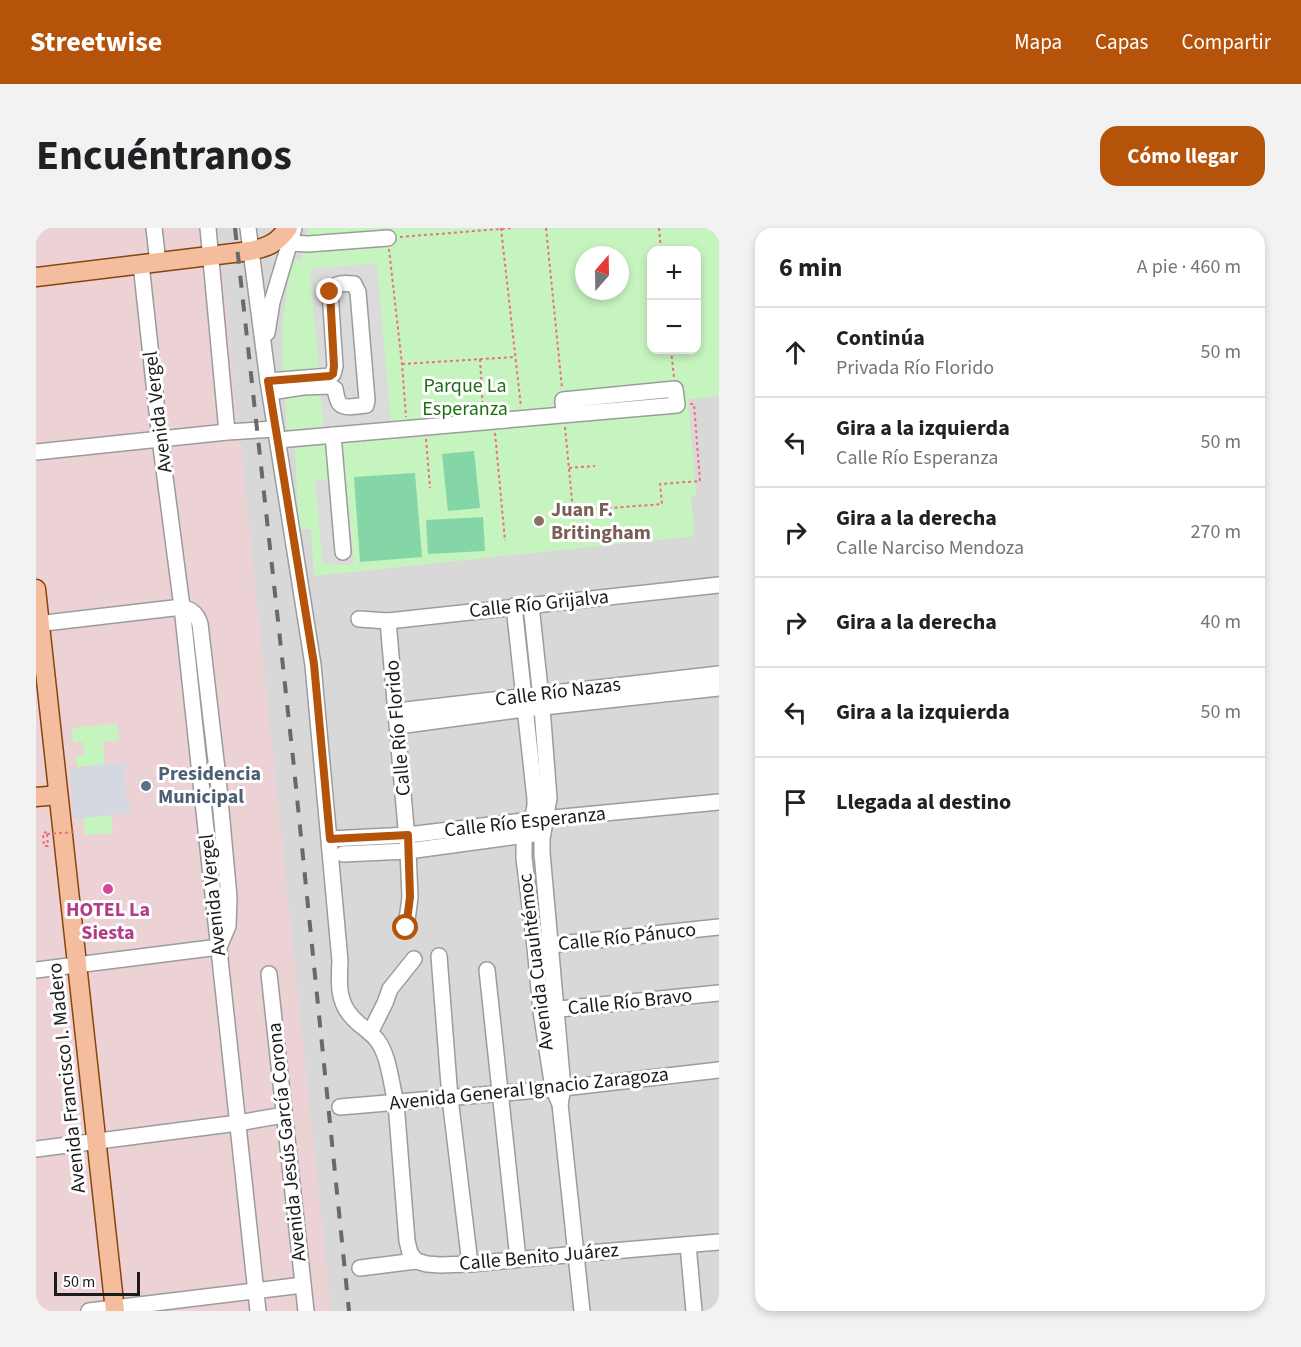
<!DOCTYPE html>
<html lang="es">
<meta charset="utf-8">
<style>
body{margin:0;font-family:"Source Sans 3",sans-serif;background:#f2f2f2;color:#202124}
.controls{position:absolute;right:18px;top:18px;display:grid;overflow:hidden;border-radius:12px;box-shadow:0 3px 9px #0003}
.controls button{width:54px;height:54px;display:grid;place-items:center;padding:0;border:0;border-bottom:2px solid #e0e0e0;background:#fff;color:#202124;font:30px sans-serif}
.compass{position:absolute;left:539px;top:18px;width:54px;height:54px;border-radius:50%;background:#fff;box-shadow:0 3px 9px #0003;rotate:20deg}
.scale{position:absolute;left:18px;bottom:15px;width:86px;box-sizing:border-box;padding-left:6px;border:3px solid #1b1b1b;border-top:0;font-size:16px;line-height:21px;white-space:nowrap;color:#1b1b1b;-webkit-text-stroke:4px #fff;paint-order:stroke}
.stop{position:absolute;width:18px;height:18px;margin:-14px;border:4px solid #b45309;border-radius:50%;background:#fff}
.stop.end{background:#b45309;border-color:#fff;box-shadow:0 2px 6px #0008}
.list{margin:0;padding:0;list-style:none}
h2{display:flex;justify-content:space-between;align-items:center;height:78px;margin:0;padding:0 24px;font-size:26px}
h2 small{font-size:20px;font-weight:400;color:#757577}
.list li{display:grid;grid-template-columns:39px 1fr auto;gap:18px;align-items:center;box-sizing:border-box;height:90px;padding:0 24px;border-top:2px solid #e0e0e0}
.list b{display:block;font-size:22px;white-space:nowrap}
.list p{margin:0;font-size:20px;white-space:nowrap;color:#757577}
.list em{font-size:20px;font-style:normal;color:#757577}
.icon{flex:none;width:33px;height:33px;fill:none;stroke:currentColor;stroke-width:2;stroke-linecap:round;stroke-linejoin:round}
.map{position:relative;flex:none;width:683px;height:1083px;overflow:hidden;border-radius:18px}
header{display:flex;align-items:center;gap:36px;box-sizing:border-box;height:84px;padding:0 30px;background:#b45309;color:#fff}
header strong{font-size:28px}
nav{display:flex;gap:33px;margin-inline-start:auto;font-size:21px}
.intro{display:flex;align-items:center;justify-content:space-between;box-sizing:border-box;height:144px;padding:0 36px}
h1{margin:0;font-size:42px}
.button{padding:15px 27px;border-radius:18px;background:#b45309;color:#fff;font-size:21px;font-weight:700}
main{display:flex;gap:36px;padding:0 36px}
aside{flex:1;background:#fff;border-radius:18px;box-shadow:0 3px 9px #0003}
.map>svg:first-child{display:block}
.residential{fill:#d9d8d8;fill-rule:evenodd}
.commercial{fill:#ecd1d5}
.park{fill:#c6f4bf;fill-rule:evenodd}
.pitch{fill:#84d6a6}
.parking{fill:#dbdbdb}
.plaza{fill:#d5d8e1}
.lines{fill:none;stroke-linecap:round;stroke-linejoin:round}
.minor-casing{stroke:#9c9c9c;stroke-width:18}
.major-casing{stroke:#87450b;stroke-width:21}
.path{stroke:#ee6f7b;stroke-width:2;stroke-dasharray:3 3;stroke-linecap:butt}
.minor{stroke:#fff;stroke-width:15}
.major{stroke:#f4be9e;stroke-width:18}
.rail{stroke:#696969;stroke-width:4;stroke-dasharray:12 12;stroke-linecap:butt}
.path-bridge{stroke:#ee6f7b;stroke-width:2;stroke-dasharray:3 3;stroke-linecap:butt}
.route{stroke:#b45309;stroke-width:8}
.education-dot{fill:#8d6e63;stroke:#fff;stroke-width:2}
.service-dot{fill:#5c6f8a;stroke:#fff;stroke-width:2}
.hotel-dot{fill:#d1479c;stroke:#fff;stroke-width:2}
.labels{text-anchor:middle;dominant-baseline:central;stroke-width:6;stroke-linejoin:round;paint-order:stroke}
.park-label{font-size:20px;fill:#1d6f13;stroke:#fff}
.street-label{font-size:20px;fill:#1b1b1b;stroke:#fff}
.education-label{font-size:20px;font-weight:bold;fill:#785e54;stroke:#fff;text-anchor:start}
.service-label{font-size:20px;font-weight:bold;fill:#4e5e75;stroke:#fff;text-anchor:start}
.hotel-label{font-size:20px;font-weight:bold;fill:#b23c85;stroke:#fff}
</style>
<header>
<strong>Streetwise</strong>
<nav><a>Mapa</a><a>Capas</a><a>Compartir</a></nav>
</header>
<div class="intro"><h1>Encuéntranos</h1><a class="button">Cómo llegar</a></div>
<main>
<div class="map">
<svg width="683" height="1083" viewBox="0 0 683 1083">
<rect width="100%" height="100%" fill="#ece6e1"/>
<path class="residential" d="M0 0H683V1083H0ZM616 22H660V122H616ZM548 27H584V63H548Z"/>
<polygon class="commercial" points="0,0 182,0 295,1083 0,1083"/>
<g class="park">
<path d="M273 0H683V168L652 171 660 267 655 268 658 308 278 348 275 301 263 302 259 223 251 208 249 168H268L267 159 247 144V91L253 49 259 30 266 32 265 15ZM616 22H660V122H616ZM548 27H584V63H548Z"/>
<polygon points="81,495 83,512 67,514 69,536 41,539 40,528 48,527 47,514 37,514 36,500"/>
<polygon points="75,587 77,605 49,607 47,590"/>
</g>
<g class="pitch">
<polygon points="438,223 444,280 412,283 406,226"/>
<polygon points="379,245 386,329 324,334 318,249"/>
<polygon points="447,289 449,323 392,326 390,292"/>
</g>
<g class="parking">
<polygon points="341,35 355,197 288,203 274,41"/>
<polygon points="279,251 310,251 318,336 287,337"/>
</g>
<polygon class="plaza" points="90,534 91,543 88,543 91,574 94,574 95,585 38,591 33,540"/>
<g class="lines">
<defs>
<g id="minor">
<polyline points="118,0 122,35"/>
<polyline points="172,0 191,204"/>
<path d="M212 0 232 153 277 437 304 733C303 754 301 774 317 790 324 798 335 804 341 812 353 827 355 856 360 875L371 1013 374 1025 380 1033"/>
<polyline points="253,15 272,16 352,10"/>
<polyline points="105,36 124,211 146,379 222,1083"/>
<polyline points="231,105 236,74 258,0"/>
<path d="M232 153 294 148 297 146 299 138 294 64C299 54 309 55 318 56L322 64 331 172 330 177C323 178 309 181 304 176 301 173 300 166 299 161L294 158 267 159 234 164"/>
<polyline points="297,207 307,324"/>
<polyline points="242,212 641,177 639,161 527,172 528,187"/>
<polyline points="0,224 191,204 240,201"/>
<polyline points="495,377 506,480 513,570 506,611 506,625 527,860 524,876"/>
<polyline points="478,378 499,571 499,578 496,592 488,607 488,630 499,719 505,783 517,860 524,876 546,1083"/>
<polyline points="323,391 352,393 683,357"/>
<polyline points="352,393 372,623 374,669 370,700"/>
<path d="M0 396 146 379C156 382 161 386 164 396L182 550 193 669 192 698 183 719 0 742"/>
<polyline points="361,483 683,446"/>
<polyline points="362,498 489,481 683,460"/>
<polyline points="294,611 372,607 496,592 683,574"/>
<polyline points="307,626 372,623 498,606"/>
<polyline points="505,718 683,699"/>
<polyline points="403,728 414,870 434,1036"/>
<polyline points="451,742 482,1031"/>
<polyline points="233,746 270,1083"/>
<polyline points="514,782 683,765"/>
<polyline points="334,805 349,775 354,761 378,731"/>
<polyline points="304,879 527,860 683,842"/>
<polyline points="0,921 202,895 248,887"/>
<polyline points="652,1017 658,1083"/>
<polyline points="324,1040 380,1033 391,1036 404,1037 434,1036 541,1026 683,1014"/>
<polyline points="53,1083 267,1057"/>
</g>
<g id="major">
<path d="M0 49 214 23C233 19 241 15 252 0"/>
<polyline points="0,361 79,1083"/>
<polyline points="0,569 22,567"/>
</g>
</defs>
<use href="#minor" class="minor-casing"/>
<use href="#major" class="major-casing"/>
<g class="path">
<polyline points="465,0 485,179"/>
<polyline points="510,0 526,160"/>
<polyline points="623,0 625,22"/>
<polyline points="364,9 477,0"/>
<polyline points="353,21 366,136 370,189"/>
<polyline points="635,122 638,149"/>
<polyline points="444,131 447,182"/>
<polyline points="366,136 479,129"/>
<polyline points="529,199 537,283 626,276 624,256 664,253 658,176 654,176"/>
<polyline points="459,205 469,313"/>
<polyline points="390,211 394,260"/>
<polyline points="533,240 559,238"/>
<polyline points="11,606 12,618 8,618 7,605 12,604"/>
</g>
<use href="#minor" class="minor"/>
<use href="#major" class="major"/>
<polyline class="rail" points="199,0 257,530 313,1083"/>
<polyline class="path-bridge" points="11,606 38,604"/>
</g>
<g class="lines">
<polyline class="route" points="294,64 298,138 297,146 294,148 232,153 278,436 294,611 372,607 374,669 370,700"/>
</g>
<circle class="education-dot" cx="503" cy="293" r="6"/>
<circle class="service-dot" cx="110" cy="558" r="6"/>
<circle class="hotel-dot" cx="72" cy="661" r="6"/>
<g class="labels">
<g class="park-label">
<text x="429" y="158">Parque La<tspan x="429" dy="23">Esperanza</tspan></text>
</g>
<g class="street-label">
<text transform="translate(122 184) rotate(-97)">Avenida Vergel</text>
<text transform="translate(503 376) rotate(-6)">Calle Río Grijalva</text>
<text transform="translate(522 464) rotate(-7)">Calle Río Nazas</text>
<text transform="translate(362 500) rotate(-95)">Calle Río Florido</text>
<text transform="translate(489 594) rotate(-6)">Calle Río Esperanza</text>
<text transform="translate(177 667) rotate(-96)">Avenida Vergel</text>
<text transform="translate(591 709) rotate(-6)">Calle Río Pánuco</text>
<text transform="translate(500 734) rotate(-97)">Avenida Cuauhtémoc</text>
<text transform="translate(594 774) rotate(-6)">Calle Río Bravo</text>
<text transform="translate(31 850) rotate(-96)">Avenida Francisco I. Madero</text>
<text transform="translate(493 861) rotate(-6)">Avenida General Ignacio Zaragoza</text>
<text transform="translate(251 914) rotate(-96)">Avenida Jesús García Corona</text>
<text transform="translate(503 1029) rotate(-5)">Calle Benito Juárez</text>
</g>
<g class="education-label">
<text x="515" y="282">Juan F.<tspan x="515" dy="23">Britingham</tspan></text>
</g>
<g class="service-label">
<text x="122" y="546">Presidencia<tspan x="122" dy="23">Municipal</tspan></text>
</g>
<g class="hotel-label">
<text x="72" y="682">HOTEL La<tspan x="72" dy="23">Siesta</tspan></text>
</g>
</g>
</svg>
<div class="controls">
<button>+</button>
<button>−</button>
</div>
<svg class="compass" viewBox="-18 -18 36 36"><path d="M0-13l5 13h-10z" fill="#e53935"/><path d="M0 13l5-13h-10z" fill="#757577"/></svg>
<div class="scale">50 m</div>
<div class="stop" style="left:370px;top:700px"></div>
<div class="stop end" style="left:294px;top:64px"></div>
</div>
<aside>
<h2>6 min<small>A pie · 460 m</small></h2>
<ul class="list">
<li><svg class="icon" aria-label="ahead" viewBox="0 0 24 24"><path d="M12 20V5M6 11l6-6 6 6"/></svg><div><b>Continúa</b><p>Privada Río Florido</p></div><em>50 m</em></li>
<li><svg class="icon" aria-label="left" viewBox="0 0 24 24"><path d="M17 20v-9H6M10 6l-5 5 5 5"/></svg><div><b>Gira a la izquierda</b><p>Calle Río Esperanza</p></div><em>50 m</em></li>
<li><svg class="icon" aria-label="right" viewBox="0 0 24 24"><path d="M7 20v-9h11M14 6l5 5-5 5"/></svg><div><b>Gira a la derecha</b><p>Calle Narciso Mendoza</p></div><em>270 m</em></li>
<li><svg class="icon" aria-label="right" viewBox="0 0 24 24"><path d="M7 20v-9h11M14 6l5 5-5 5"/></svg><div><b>Gira a la derecha</b></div><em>40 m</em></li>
<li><svg class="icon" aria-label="left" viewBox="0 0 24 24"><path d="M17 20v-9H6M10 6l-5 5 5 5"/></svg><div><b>Gira a la izquierda</b></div><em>50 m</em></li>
<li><svg class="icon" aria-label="arrive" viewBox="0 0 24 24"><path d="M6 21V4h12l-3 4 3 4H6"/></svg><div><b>Llegada al destino</b></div></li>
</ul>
</aside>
</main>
